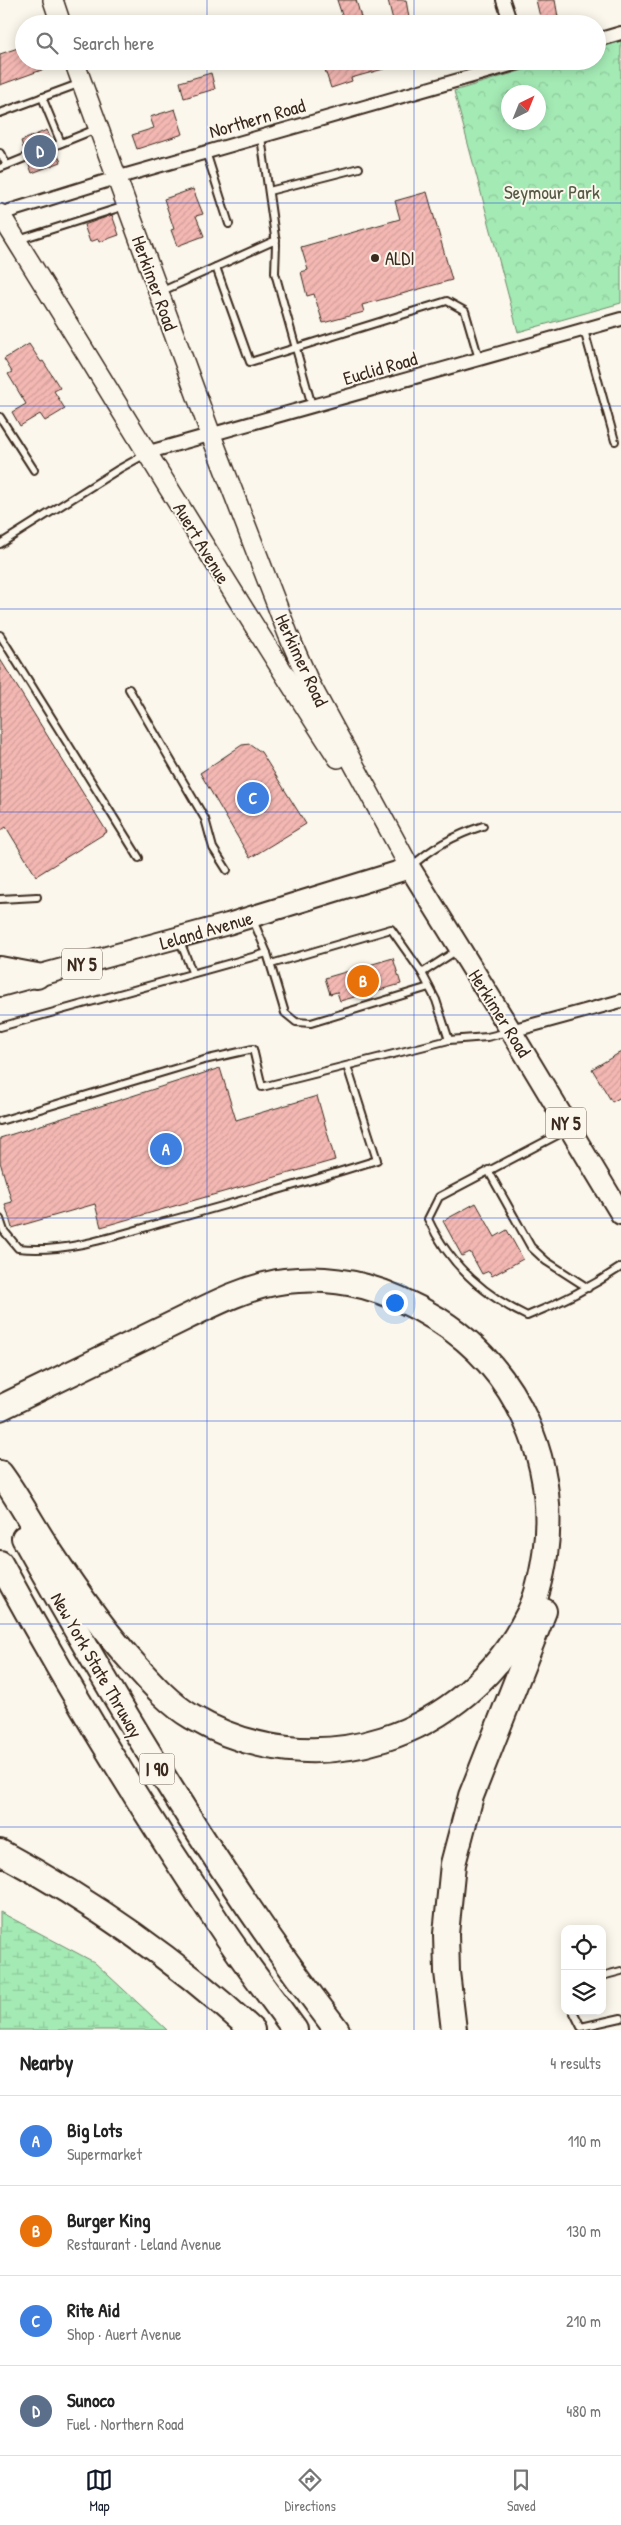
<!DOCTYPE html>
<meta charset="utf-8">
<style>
body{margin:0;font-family:"Patrick Hand",sans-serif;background:#f2f2f2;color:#222}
.controls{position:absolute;right:15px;bottom:15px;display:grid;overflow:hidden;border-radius:10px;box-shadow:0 2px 12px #0003}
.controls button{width:45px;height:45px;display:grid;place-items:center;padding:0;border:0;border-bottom:1px solid #e0e0e0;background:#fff;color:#222;font:25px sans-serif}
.compass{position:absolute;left:501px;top:85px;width:45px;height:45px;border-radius:50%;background:#fff;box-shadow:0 2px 12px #0003;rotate:43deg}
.you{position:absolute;left:394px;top:1302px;width:18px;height:18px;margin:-12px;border:4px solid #fff;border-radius:50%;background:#1a73e8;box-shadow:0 0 0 8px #1a73e833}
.badge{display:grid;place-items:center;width:32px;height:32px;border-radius:50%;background:#111827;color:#fff;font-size:16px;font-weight:700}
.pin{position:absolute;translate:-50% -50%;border:2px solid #fff;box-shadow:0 1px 5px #0006}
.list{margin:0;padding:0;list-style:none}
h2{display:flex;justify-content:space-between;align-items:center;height:65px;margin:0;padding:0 20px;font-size:21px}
h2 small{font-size:16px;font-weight:400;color:#767676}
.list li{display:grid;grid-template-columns:32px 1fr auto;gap:15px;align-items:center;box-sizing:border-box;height:90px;padding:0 20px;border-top:1px solid #e0e0e0}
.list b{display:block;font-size:19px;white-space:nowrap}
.list p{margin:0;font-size:16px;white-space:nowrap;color:#767676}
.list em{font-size:16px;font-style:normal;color:#767676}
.icon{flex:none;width:28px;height:28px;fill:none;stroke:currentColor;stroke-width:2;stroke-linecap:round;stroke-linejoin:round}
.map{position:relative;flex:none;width:621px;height:2030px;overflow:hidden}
.search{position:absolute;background:#fff;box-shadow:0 2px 12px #0003;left:15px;right:15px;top:15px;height:55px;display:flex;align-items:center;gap:12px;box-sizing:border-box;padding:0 18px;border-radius:28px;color:#767676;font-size:19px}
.sheet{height:425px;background:#fff}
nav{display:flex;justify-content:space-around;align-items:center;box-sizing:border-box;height:70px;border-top:1px solid #e0e0e0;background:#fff;font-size:14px;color:#767676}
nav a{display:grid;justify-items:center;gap:2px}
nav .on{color:#111827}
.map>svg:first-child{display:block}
.wetland{fill:url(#wetland-marsh);stroke:#708a6a}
.park{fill:url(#park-crowns);stroke:#708a6a;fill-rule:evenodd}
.building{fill:url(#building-hatch);stroke:#3b2a1e}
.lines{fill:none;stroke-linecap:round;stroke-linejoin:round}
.lane-casing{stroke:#3b2a1e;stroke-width:10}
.street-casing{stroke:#3b2a1e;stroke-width:16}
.secondary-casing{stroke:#3b2a1e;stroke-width:22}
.primary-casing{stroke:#3b2a1e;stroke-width:24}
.highway-casing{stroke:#3b2a1e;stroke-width:28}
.lane{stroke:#fbf7ec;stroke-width:6}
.street{stroke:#fbf7ec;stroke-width:12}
.secondary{stroke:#fbf7ec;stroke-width:19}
.primary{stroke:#fbf7ec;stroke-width:20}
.highway{stroke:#fbf7ec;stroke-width:24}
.grid{fill:none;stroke:#1d4ed8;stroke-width:1;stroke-opacity:0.55}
.poi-dot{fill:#3b2a1e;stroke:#fbf7ec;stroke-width:2}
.labels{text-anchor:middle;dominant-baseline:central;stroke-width:4;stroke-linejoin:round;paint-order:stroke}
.shield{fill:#fbf7ec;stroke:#75685c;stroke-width:1}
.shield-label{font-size:18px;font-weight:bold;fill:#3b2a1e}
.street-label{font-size:19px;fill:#3b2a1e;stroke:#fbf7ec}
.park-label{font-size:19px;fill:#555a44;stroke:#fbf7ec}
.poi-label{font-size:19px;fill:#3b2a1e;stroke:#fbf7ec;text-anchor:start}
</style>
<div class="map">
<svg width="621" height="2030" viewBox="0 0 621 2030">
<defs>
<pattern id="wetland-marsh" width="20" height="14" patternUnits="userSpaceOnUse" patternTransform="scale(1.25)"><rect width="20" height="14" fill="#a4eab5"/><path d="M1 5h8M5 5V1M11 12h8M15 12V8" fill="none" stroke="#8ec99b"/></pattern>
<pattern id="park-crowns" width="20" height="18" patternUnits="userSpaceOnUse" patternTransform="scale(1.25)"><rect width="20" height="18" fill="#a4eab5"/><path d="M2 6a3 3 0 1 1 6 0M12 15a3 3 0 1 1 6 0" fill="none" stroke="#8ec99b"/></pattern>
<pattern id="building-hatch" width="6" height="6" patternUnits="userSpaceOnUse" patternTransform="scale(1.25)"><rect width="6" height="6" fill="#f4b8b3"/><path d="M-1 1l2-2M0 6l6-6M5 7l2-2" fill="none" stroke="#d29e9a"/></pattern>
</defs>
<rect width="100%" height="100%" fill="#fbf7ec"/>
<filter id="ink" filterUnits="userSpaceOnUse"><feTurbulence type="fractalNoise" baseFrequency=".02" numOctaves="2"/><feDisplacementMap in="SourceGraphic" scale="10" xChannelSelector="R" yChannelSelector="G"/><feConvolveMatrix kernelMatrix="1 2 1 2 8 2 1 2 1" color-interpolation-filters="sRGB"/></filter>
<g filter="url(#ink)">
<polygon class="wetland" points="0,1912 94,1962 167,2030 0,2030"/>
<path class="park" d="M621 41V303L518 332 454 91 553 61H597V48ZM508 92H538V122H508Z"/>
<g class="building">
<polygon points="337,0 356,0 363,24 348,24 347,17 343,18"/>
<polygon points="388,0 406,0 410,24 394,24"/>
<polygon points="536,0 555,0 558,17 541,21"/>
<polygon points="24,46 24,61 61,63 0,85 0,54"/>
<polygon points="322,61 397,61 398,65 351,78 352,81 331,88"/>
<polygon points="211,73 215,89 184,98 180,82"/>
<polygon points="175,109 183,134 137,149 132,135 154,128 150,117"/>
<polygon points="47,130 52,142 25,153 21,141"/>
<polygon points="56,151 61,162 32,173 28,162"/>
<polygon points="193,189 203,214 196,216 204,236 177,246 171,230 174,229 164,199"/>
<polygon points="427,192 452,280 362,305 364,312 323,323 314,294 307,296 301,272 308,270 301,247 400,219 395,201"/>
<polygon points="112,215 119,235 99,242 98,239 90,242 84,225"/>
<polygon points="29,344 41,362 43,361 60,388 54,391 65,409 45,421 40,414 20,426 12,412 26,404 8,374 12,372 4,359"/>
<polygon points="0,659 107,832 36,876 6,827 0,831"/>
<polygon points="250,744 261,752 306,824 250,858 200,773 242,745"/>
<polygon points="393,958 401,984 340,1001 337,992 330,994 325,978"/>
<polygon points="621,1052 621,1097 612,1102 592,1069"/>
<polygon points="220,1068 236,1120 317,1096 335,1160 101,1227 95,1204 12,1228 5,1204 12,1202 0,1162 0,1138"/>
<polygon points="476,1203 495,1237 507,1230 523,1259 492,1276 489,1271 482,1274 470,1252 462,1256 443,1221"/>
</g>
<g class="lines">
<defs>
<g id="lane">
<polyline points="42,97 61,143"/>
<polyline points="0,113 81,83"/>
<polyline points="261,137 276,244 275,273 312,406"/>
<polyline points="206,152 229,224"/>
<polyline points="0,153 7,165"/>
<polyline points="0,168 96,129"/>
<polyline points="269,191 359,168"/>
<polyline points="18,240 125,206"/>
<polyline points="216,267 250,362 447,301 465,311 479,359"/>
<polyline points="160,292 276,240"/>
<polyline points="584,330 615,441"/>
<polyline points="0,417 34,470"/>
<polyline points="0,544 119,469 146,454"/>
<polyline points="0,635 139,858"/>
<polyline points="129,689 205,819 213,848 227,870"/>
<path d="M411 867C432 847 455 835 483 826"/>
<polyline points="0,899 37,897"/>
<polyline points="180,941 192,972"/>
<polyline points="267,953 285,1013 296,1022 311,1023 429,987"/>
<polyline points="271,964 391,929 422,973 436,1000 449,1040"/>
<polyline points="422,973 459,949"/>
<polyline points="0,1027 267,953 253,920"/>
<polyline points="0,1121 204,1060 253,1049 262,1087 449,1040 487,1037 508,1032"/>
<path d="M567 1130 439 1197 428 1219C449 1264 483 1295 527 1316 560 1303 591 1287 621 1267"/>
<polyline points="488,1170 531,1247 546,1261 588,1288"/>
<path d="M0 1219 4 1231 18 1248C67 1254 120 1234 168 1221 238 1202 307 1182 377 1160L347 1066"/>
<polyline points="602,1976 621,1971"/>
<polyline points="573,2011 581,2027 621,2018"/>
</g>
<g id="street">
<polyline points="503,0 511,24"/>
<polyline points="597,40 621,33"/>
<polyline points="0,214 116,178 525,61"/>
<polyline points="149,452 621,319"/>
<polyline points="511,1031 621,1001"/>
</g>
<g id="secondary">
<polyline points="53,0 61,24"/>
<polyline points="74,61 211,435 288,634 309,682 410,868"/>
<path d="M0 214C113 395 222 579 338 758"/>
</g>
<polyline id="primary" points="0,986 228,924 410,868 511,1031 621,1214"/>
<g id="highway">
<polyline points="0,969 37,976"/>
<path d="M0 1408C53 1382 105 1357 158 1331 199 1312 240 1287 285 1281 342 1274 390 1290 437 1319 517 1369 558 1461 545 1555 542 1575 538 1595 529 1613 467 1739 314 1789 192 1717 170 1704 153 1685 136 1666 103 1630 76 1591 49 1550 32 1525 18 1497 0 1473"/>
<path d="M24 1538C119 1708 219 1876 337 2030"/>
<path d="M0 1563C68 1688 141 1808 220 1926 243 1961 270 1995 295 2030"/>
<path d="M0 1852C91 1901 176 1960 252 2030"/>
<polyline points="454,2030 447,1972 446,1934 453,1864 471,1796 544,1611"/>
</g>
</defs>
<use href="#lane" class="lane-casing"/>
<use href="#street" class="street-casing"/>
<use href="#secondary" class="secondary-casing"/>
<use href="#primary" class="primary-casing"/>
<use href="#highway" class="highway-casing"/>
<use href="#lane" class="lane"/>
<use href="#street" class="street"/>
<use href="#secondary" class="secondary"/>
<use href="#primary" class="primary"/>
<use href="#highway" class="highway"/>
</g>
</g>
<path class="grid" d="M207 0V24M414 0V24M207 61V2030M414 61V2030M0 203H621M0 406H621M0 609H621M0 812H621M0 1015H621M0 1218H621M0 1421H621M0 1624H621M0 1827H621"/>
<circle class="poi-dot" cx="375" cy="258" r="5"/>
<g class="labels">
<g class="shield">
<rect x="62" y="948.5" width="40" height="31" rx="4"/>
<rect x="546" y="1107.5" width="40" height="31" rx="4"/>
<rect x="139.5" y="1753.5" width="35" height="31" rx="4"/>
</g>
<g class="shield-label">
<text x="82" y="964">NY 5</text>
<text x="566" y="1123">NY 5</text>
<text x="157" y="1769">I 90</text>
</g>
<g class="street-label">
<text transform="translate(257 118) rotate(-16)">Northern Road</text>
<text transform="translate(155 283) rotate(70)">Herkimer Road</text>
<text transform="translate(380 368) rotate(-16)">Euclid Road</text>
<text transform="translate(202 543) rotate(59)">Auert Avenue</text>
<text transform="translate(302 660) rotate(65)">Herkimer Road</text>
<text transform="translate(206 930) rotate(-16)">Leland Avenue</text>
<text transform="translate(500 1013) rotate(58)">Herkimer Road</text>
<text transform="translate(97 1665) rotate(60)">New York State Thruway</text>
</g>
<g class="park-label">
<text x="552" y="192">Seymour Park</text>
</g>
<g class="poi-label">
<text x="385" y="258">ALDI</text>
</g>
</g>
</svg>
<div class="controls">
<button><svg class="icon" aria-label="locate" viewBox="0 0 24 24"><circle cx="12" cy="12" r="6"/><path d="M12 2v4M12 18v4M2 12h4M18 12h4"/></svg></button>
<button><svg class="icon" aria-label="layers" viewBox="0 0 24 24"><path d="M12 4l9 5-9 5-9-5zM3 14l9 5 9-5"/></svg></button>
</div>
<svg class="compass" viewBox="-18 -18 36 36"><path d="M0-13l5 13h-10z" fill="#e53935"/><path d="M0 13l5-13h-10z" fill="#767676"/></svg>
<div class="you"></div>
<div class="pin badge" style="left:166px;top:1149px;background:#3f7fe0">A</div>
<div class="pin badge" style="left:363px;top:981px;background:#e8710a">B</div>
<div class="pin badge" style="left:253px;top:798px;background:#3f7fe0">C</div>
<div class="pin badge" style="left:40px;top:151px;background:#5c6f8a">D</div>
<div class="search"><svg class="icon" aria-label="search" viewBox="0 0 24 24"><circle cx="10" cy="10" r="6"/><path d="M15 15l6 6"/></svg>Search here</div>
</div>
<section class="sheet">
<h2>Nearby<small>4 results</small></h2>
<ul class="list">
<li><span class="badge" style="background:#3f7fe0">A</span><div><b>Big Lots</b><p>Supermarket</p></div><em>110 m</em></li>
<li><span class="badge" style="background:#e8710a">B</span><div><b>Burger King</b><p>Restaurant · Leland Avenue</p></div><em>130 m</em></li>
<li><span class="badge" style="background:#3f7fe0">C</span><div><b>Rite Aid</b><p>Shop · Auert Avenue</p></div><em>210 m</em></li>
<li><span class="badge" style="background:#5c6f8a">D</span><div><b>Sunoco</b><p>Fuel · Northern Road</p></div><em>480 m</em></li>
</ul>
</section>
<nav>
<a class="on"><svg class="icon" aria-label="map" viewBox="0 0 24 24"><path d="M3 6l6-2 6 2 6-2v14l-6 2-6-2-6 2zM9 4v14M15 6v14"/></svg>Map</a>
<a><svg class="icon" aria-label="directions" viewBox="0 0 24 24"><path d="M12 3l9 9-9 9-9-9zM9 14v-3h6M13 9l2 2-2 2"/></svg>Directions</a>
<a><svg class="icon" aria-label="saved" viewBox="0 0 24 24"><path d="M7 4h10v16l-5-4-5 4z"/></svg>Saved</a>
</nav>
